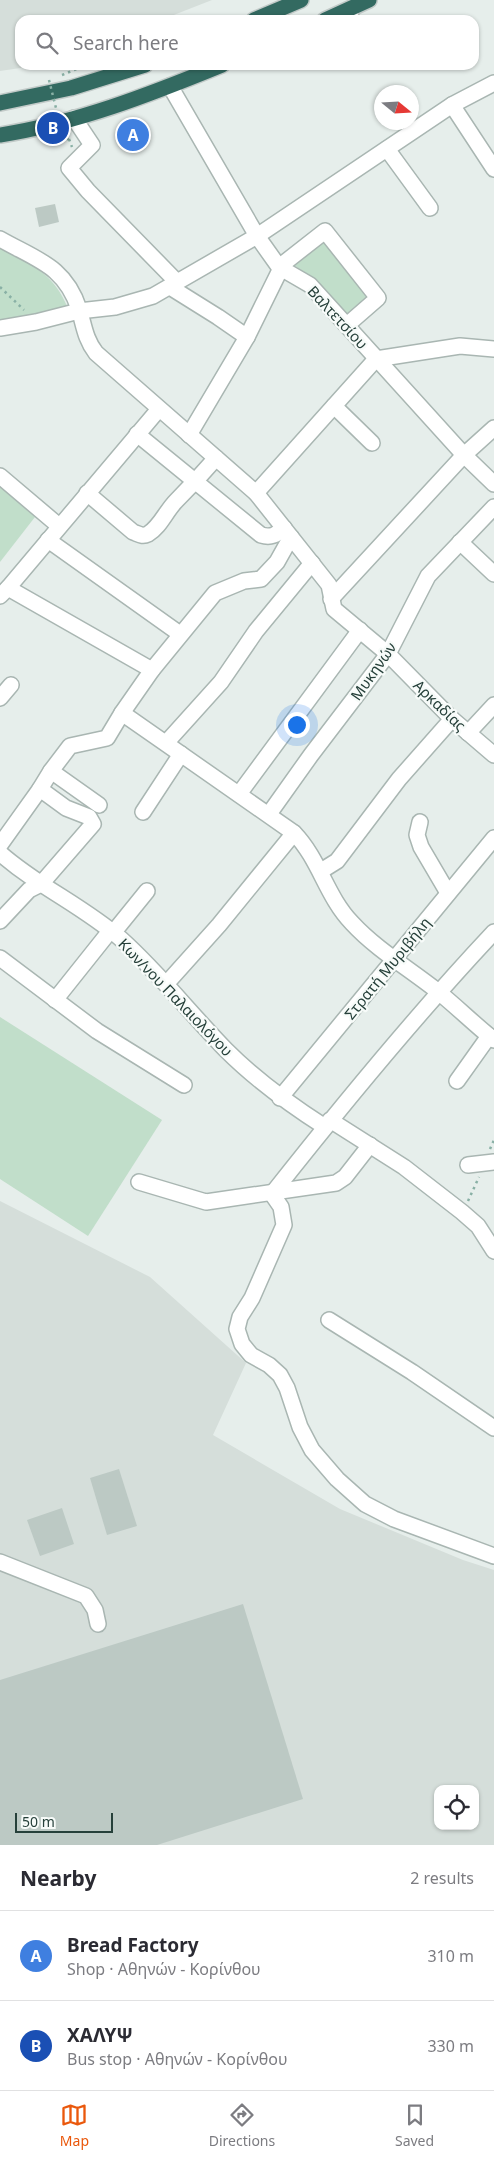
<!DOCTYPE html>
<meta charset="utf-8">
<style>
body{margin:0;font-family:"Noto Sans",sans-serif;background:#f2f2f3;color:#2b2b33}
.controls{position:absolute;right:15px;bottom:15px;display:grid;overflow:hidden;border-radius:10px;box-shadow:0 1px 4px #0004}
.controls button{width:45px;height:45px;display:grid;place-items:center;padding:0;border:0;border-bottom:1px solid #e1e1e2;background:#fff;color:#2b2b33;font:25px sans-serif}
.compass{position:absolute;left:374px;top:85px;width:45px;height:45px;border-radius:50%;background:#fff;box-shadow:0 1px 4px #0004;rotate:108deg}
.scale{position:absolute;left:15px;bottom:12px;width:98px;box-sizing:border-box;padding-left:5px;border:2px solid #26403a;border-top:0;font-size:14px;line-height:18px;white-space:nowrap;color:#26403a;-webkit-text-stroke:4px #f7fbf9;paint-order:stroke}
.you{position:absolute;left:296px;top:724px;width:18px;height:18px;margin:-12px;border:4px solid #fff;border-radius:50%;background:#1a73e8;box-shadow:0 0 0 8px #1a73e833}
.badge{display:grid;place-items:center;width:32px;height:32px;border-radius:50%;background:#ea580c;color:#fff;font-size:16px;font-weight:700}
.pin{position:absolute;translate:-50% -50%;border:2px solid #fff;box-shadow:0 1px 5px #0006}
.list{margin:0;padding:0;list-style:none}
h2{display:flex;justify-content:space-between;align-items:center;height:65px;margin:0;padding:0 20px;font-size:21px}
h2 small{font-size:16px;font-weight:400;color:#7c7c81}
.list li{display:grid;grid-template-columns:32px 1fr auto;gap:15px;align-items:center;box-sizing:border-box;height:90px;padding:0 20px;border-top:1px solid #e1e1e2}
.list b{display:block;font-size:19px;white-space:nowrap}
.list p{margin:0;font-size:16px;white-space:nowrap;color:#7c7c81}
.list em{font-size:16px;font-style:normal;color:#7c7c81}
.icon{flex:none;width:28px;height:28px;fill:none;stroke:currentColor;stroke-width:2;stroke-linecap:round;stroke-linejoin:round}
.map{position:relative;flex:none;width:494px;height:1845px;overflow:hidden}
.search{position:absolute;background:#fff;box-shadow:0 1px 4px #0004;left:15px;right:15px;top:15px;height:55px;display:flex;align-items:center;gap:12px;box-sizing:border-box;padding:0 18px;border-radius:15px;color:#7c7c81;font-size:19px}
.sheet{height:245px;background:#fff}
nav{display:flex;justify-content:space-around;align-items:center;box-sizing:border-box;height:70px;border-top:1px solid #e1e1e2;background:#fff;font-size:14px;color:#7c7c81}
nav a{display:grid;justify-items:center;gap:2px}
nav .on{color:#ea580c}
.map>svg:first-child{display:block}
.built{fill:#d5deda;fill-rule:evenodd}
.green{fill:#c1deca}
.building{fill:#bcc9c4}
.lines{fill:none;stroke-linecap:round;stroke-linejoin:round}
.minor-casing{stroke:#a9b6b2;stroke-width:18}
.highway-casing{stroke:#c2cac8;stroke-width:18}
.path{stroke:#89b0a5;stroke-width:2.5;stroke-dasharray:2.5 4;stroke-linecap:butt}
.minor{stroke:#fff;stroke-width:15}
.highway{stroke:#336a61;stroke-width:15}
.path-bridge{stroke:#89b0a5;stroke-width:2.5;stroke-dasharray:2.5 4;stroke-linecap:butt}
.labels{text-anchor:middle;dominant-baseline:central;stroke-width:4.5;stroke-linejoin:round;paint-order:stroke}
.street-label{font-size:15px;fill:#26403a;stroke:#f7fbf9}
</style>
<div class="map">
<svg width="494" height="1845" viewBox="0 0 494 1845">
<rect width="100%" height="100%" fill="#e6eeeb"/>
<g class="built">
<polygon points="0,0 212,0 161,20 20,20 20,65 41,65 0,71"/>
<path d="M0 1201 150 1277 246 1363 213 1435 340 1509 463 1560 494 1570V1845H0ZM438 1789H475V1826H438Z"/>
</g>
<g class="green">
<polygon points="324,236 372,296 347,316 314,279 291,263"/>
<path d="M0 247C30 264 53 273 67 306L50 313 0 324Z"/>
<polygon points="0,487 35,517 0,562"/>
<polygon points="0,1017 162,1120 88,1236 0,1179"/>
</g>
<g class="building">
<polygon points="55,204 59,222 39,227 35,208"/>
<polygon points="119,1469 137,1526 107,1535 90,1478"/>
<polygon points="62,1508 74,1544 40,1556 27,1520"/>
<polygon points="243,1604 303,1799 157,1845 0,1845 0,1680"/>
</g>
<g class="lines">
<defs>
<g id="minor">
<polyline points="349,20 351,17"/>
<polyline points="170,86 257,236 279,267 310,285 464,455 494,484"/>
<polyline points="452,105 494,169"/>
<polyline points="74,118 92,145 69,168 88,191 177,282"/>
<polyline points="387,149 430,208"/>
<path d="M0 239C37 260 65 266 79 309 84 325 85 339 96 353L256 493 329 585 334 609 388 654 452 719 494 755"/>
<polyline points="279,267 325,231 378,298 347,325"/>
<polyline points="170,287 218,317 247,337"/>
<polyline points="0,328 36,322 79,311 115,307 153,296 257,236 452,105 494,83"/>
<polyline points="334,406 372,443"/>
<path d="M137 434 261 535C271 538 276 535 284 528"/>
<polyline points="189,435 247,337 281,268"/>
<polyline points="0,476 59,526"/>
<path d="M87 493 133 532C139 534 142 537 148 534 160 527 166 511 176 501 190 487 203 473 216 458"/>
<polyline points="256,493 376,359 460,346 494,349"/>
<polyline points="48,540 180,634"/>
<polyline points="460,542 494,574"/>
<polyline points="8,588 152,670"/>
<polyline points="0,596 8,588 159,409"/>
<polyline points="331,599 464,455 494,428"/>
<polyline points="0,698 11,685"/>
<path d="M122 713 294 833C320 860 326 896 352 923 376 949 408 968 436 990 456 1006 474 1024 494 1040"/>
<polyline points="468,733 494,705"/>
<polyline points="166,743 221,682 256,631 312,563"/>
<polyline points="239,794 360,630"/>
<polyline points="99,805 51,771 70,746 107,738 122,713 152,670 215,593 244,581 261,579 277,562 291,537"/>
<polyline points="143,812 181,754"/>
<polyline points="269,814 311,755 388,654 428,576 494,507"/>
<polyline points="420,822 417,835 421,847 448,893"/>
<polyline points="0,845 40,789"/>
<path d="M0 853C37 886 83 906 121 939 159 973 190 1013 226 1050 256 1080 289 1104 325 1127"/>
<polyline points="321,871 337,861 399,779 452,719"/>
<polyline points="0,921 29,890 41,884 93,824 89,817 66,808 40,789 51,771"/>
<path d="M494 932C415 1016 343 1104 272 1194L281 1207 284 1225 252 1298 240 1317 237 1329 242 1344 251 1355 269 1365 280 1375 287 1388 300 1427 312 1450 337 1479 365 1504 394 1519 494 1556"/>
<polyline points="113,933 147,891"/>
<polyline points="0,958 97,1031 184,1085"/>
<polyline points="167,983 219,925 294,833"/>
<polyline points="55,1000 110,931"/>
<polyline points="457,1081 489,1036"/>
<polyline points="280,1098 494,838"/>
<polyline points="330,1120 404,1167 462,1212 478,1226 494,1251"/>
<polyline points="468,1165 494,1162"/>
<polyline points="139,1182 206,1202 336,1183 345,1177 370,1145"/>
<polyline points="329,1320 412,1372 494,1428"/>
<polyline points="0,1562 86,1596 95,1610 98,1624"/>
</g>
<g id="highway">
<polyline points="254,20 301,0"/>
<polyline points="325,20 369,0"/>
<polyline points="0,103 71,88 145,65"/>
<path d="M0 135C77 123 151 94 222 65"/>
</g>
</defs>
<use href="#minor" class="minor-casing"/>
<use href="#highway" class="highway-casing"/>
<g class="path">
<polyline points="62,75 86,65"/>
<polyline points="69,139 72,147"/>
<polyline points="0,287 24,310"/>
<polyline points="490,1149 494,1140"/>
<polyline points="468,1201 479,1177"/>
</g>
<use href="#minor" class="minor"/>
<use href="#highway" class="highway"/>
<polyline class="path-bridge" points="49,80 64,140 69,139"/>
</g>
<g class="labels">
<g class="street-label">
<text transform="translate(338 317) rotate(47)">Βαλτετσίου</text>
<text transform="translate(373 671) rotate(-55)">Μυκηνών</text>
<text transform="translate(440 705) rotate(44)">Αρκαδίας</text>
<text transform="translate(387 968) rotate(-51)">Στρατή Μυριβήλη</text>
<text transform="translate(176 997) rotate(46)">Κων/νου Παλαιολόγου</text>
</g>
</g>
</svg>
<div class="controls">
<button><svg class="icon" aria-label="locate" viewBox="0 0 24 24"><circle cx="12" cy="12" r="6"/><path d="M12 2v4M12 18v4M2 12h4M18 12h4"/></svg></button>
</div>
<svg class="compass" viewBox="-18 -18 36 36"><path d="M0-13l5 13h-10z" fill="#e53935"/><path d="M0 13l5-13h-10z" fill="#7c7c81"/></svg>
<div class="scale">50 m</div>
<div class="you"></div>
<div class="pin badge" style="left:133px;top:135px;background:#3f7fe0">A</div>
<div class="pin badge" style="left:53px;top:128px;background:#1a4fb4">B</div>
<div class="search"><svg class="icon" aria-label="search" viewBox="0 0 24 24"><circle cx="10" cy="10" r="6"/><path d="M15 15l6 6"/></svg>Search here</div>
</div>
<section class="sheet">
<h2>Nearby<small>2 results</small></h2>
<ul class="list">
<li><span class="badge" style="background:#3f7fe0">A</span><div><b>Bread Factory</b><p>Shop · Αθηνών - Κορίνθου</p></div><em>310 m</em></li>
<li><span class="badge" style="background:#1a4fb4">B</span><div><b>ΧΑΛΥΨ</b><p>Bus stop · Αθηνών - Κορίνθου</p></div><em>330 m</em></li>
</ul>
</section>
<nav>
<a class="on"><svg class="icon" aria-label="map" viewBox="0 0 24 24"><path d="M3 6l6-2 6 2 6-2v14l-6 2-6-2-6 2zM9 4v14M15 6v14"/></svg>Map</a>
<a><svg class="icon" aria-label="directions" viewBox="0 0 24 24"><path d="M12 3l9 9-9 9-9-9zM9 14v-3h6M13 9l2 2-2 2"/></svg>Directions</a>
<a><svg class="icon" aria-label="saved" viewBox="0 0 24 24"><path d="M7 4h10v16l-5-4-5 4z"/></svg>Saved</a>
</nav>
